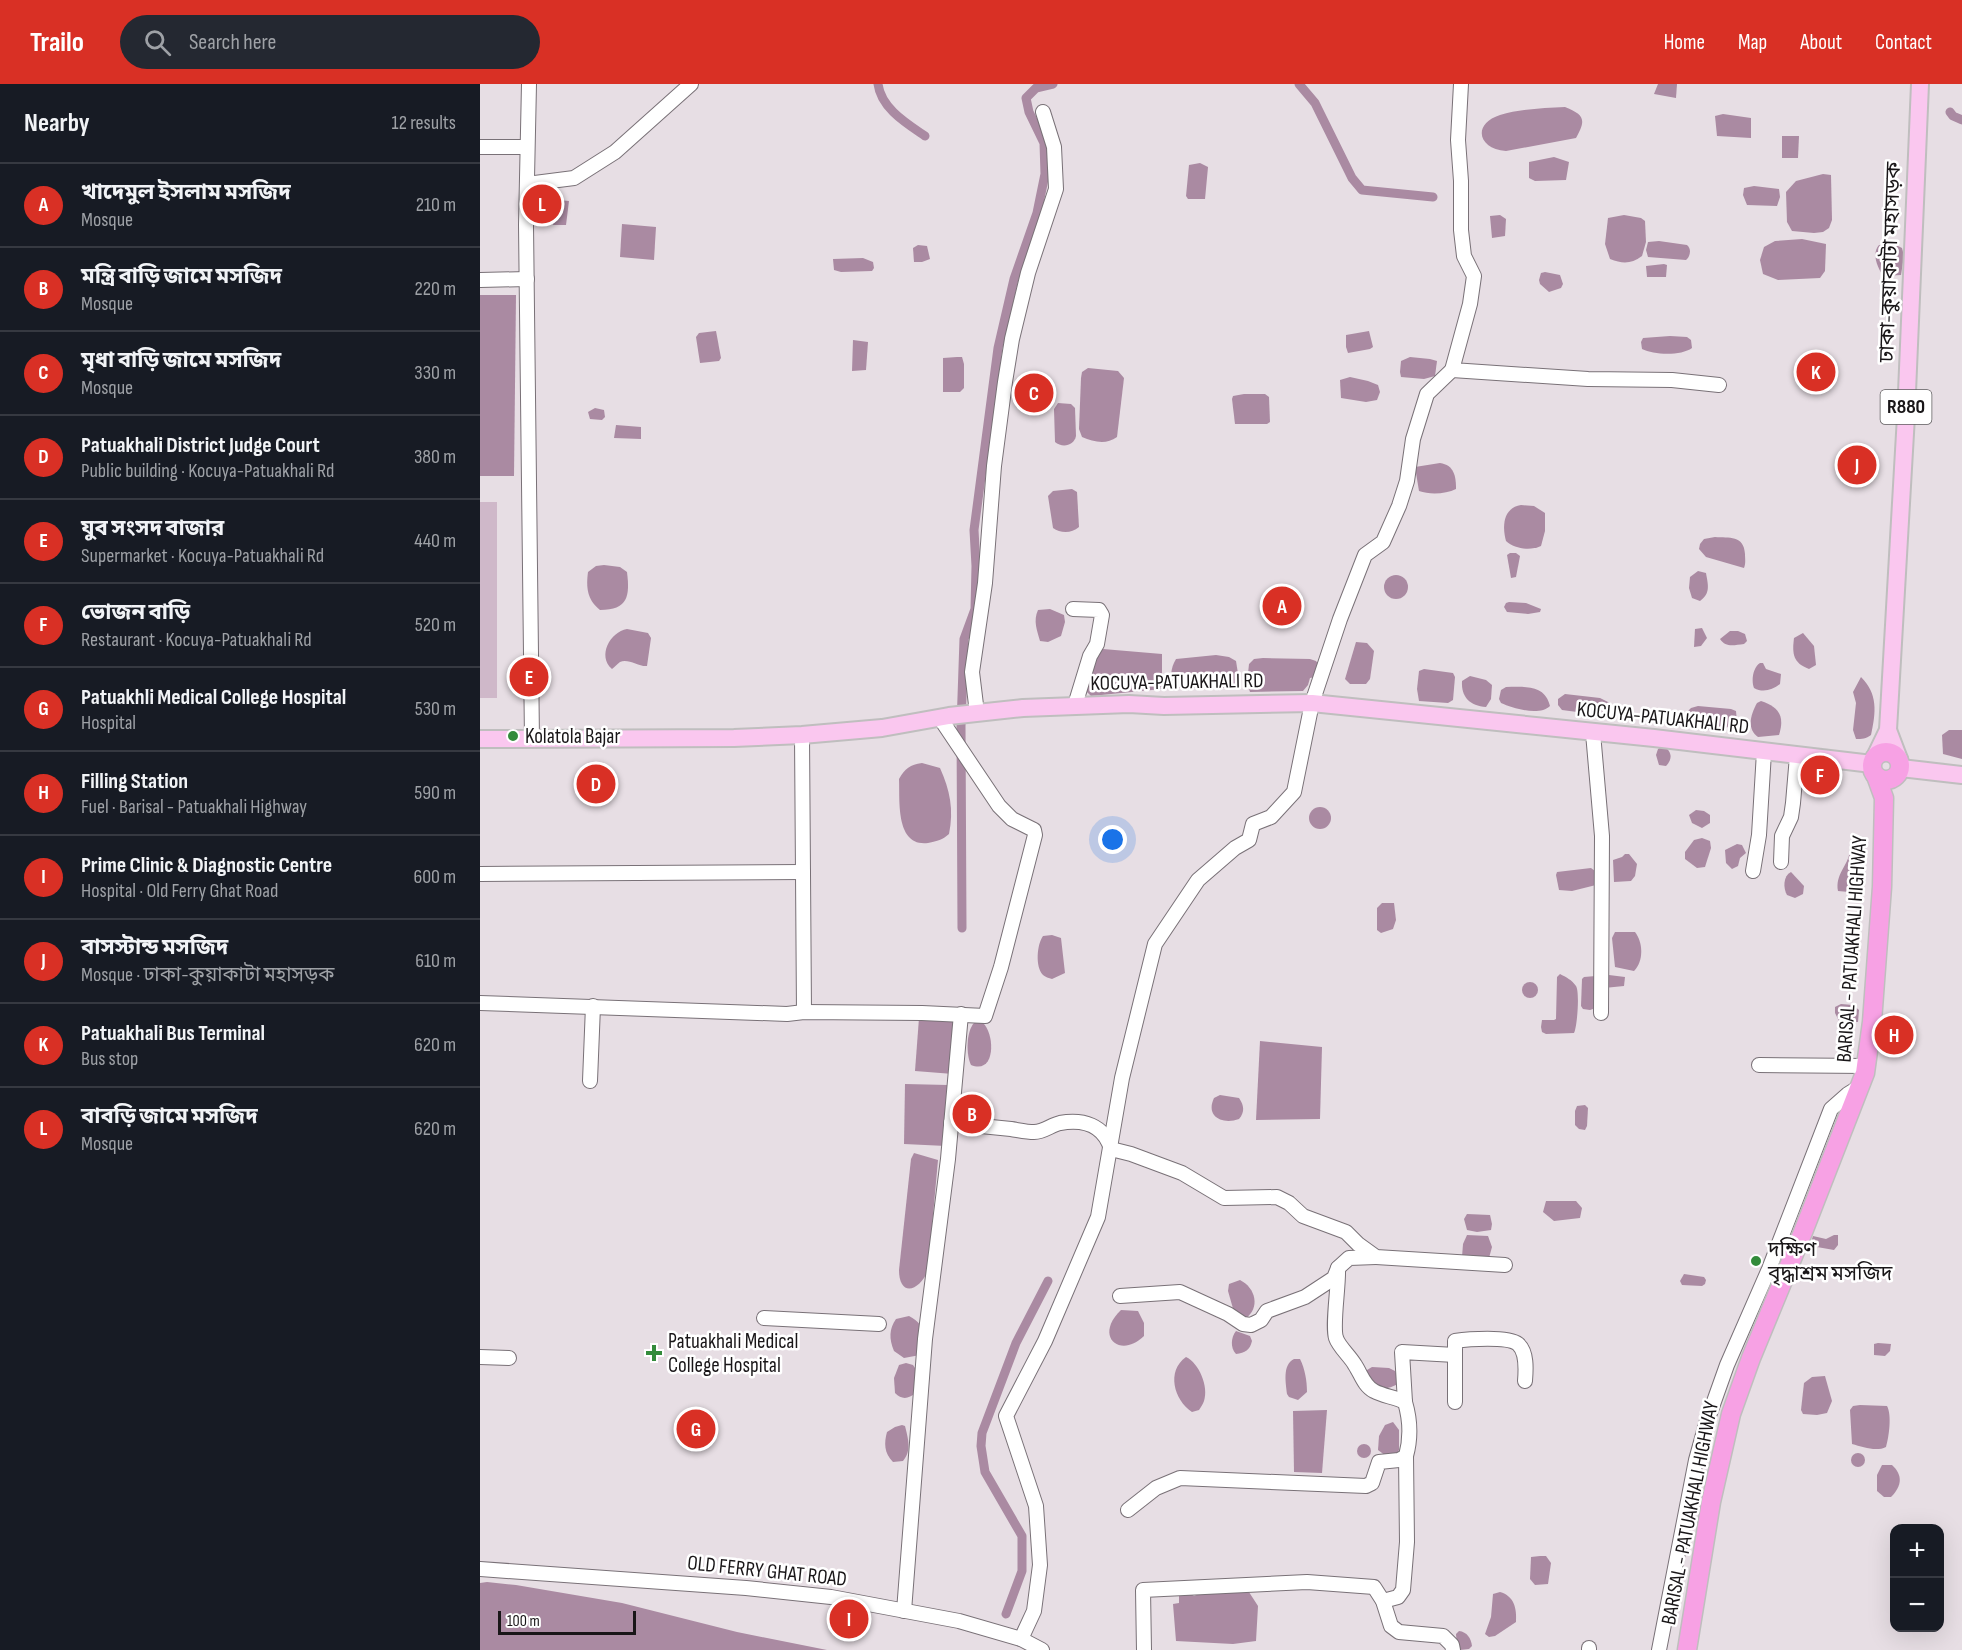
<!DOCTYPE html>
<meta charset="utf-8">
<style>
body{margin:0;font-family:"Sofia Sans Condensed","Noto Sans Bengali",sans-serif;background:#242831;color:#f1f3f6}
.controls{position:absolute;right:18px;bottom:18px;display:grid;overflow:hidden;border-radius:12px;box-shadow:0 6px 24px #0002}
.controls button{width:54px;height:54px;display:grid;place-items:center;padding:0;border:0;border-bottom:2px solid #363941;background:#171b24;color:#f1f3f6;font:30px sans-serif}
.scale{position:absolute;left:18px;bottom:15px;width:138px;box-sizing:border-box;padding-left:6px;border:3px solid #191618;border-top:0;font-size:16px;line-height:21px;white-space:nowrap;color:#191618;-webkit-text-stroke:4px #fff;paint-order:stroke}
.you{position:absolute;left:633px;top:756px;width:21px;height:21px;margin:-15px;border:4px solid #fff;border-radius:50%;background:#1a73e8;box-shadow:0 0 0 9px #1a73e833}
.badge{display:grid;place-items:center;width:39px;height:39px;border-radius:50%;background:#d93025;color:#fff;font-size:20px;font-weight:700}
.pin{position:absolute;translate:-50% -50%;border:3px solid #fff;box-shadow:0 2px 6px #0006}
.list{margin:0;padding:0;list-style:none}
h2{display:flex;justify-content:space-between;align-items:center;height:78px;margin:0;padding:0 24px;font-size:26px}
h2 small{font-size:20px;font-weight:400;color:#9ea1a6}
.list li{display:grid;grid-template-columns:39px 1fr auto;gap:18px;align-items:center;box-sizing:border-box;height:84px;padding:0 24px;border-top:2px solid #363941}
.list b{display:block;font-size:22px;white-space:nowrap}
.list p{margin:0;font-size:20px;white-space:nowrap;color:#9ea1a6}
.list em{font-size:20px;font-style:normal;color:#9ea1a6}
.icon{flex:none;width:33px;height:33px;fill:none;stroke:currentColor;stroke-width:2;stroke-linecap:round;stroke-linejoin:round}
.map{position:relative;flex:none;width:1482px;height:1566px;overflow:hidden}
header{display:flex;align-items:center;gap:36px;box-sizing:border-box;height:84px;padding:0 30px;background:#d93025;color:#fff}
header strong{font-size:28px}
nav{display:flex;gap:33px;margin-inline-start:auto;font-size:21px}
.search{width:420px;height:54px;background:#242831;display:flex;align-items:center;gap:15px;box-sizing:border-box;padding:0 21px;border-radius:33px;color:#9ea1a6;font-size:22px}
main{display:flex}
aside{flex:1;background:#171b24}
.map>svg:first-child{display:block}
.green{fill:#cfb8c9}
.water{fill:#aa8aa2}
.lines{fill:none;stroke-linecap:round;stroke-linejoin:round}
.canal{stroke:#aa8aa2;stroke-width:9}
.minor-casing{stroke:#797177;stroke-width:16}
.major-casing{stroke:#bfbebe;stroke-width:20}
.highway-casing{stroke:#bfbebe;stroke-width:21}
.minor{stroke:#fff;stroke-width:14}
.major{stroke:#fac7ef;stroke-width:16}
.highway{stroke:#f7a1e4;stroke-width:18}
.poi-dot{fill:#338b3b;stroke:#fff;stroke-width:2}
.labels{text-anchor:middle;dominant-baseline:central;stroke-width:5;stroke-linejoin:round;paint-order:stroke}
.shield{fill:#fff;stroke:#5e5c5d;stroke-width:1.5}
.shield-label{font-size:20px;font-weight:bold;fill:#191618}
.street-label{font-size:21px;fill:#191618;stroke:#fff}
.poi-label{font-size:21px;fill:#191618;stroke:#fff;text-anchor:start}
</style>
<header>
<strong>Trailo</strong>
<div class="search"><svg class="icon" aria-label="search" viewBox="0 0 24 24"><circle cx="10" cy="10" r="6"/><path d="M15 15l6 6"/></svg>Search here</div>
<nav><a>Home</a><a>Map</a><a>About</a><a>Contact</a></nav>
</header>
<main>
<aside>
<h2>Nearby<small>12 results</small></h2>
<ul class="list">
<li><span class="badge">A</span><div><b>খাদেমুল ইসলাম মসজিদ</b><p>Mosque</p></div><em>210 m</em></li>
<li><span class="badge">B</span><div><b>মন্ত্রি বাড়ি জামে মসজিদ</b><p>Mosque</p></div><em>220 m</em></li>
<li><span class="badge">C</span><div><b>মৃধা বাড়ি জামে মসজিদ</b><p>Mosque</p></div><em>330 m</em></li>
<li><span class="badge">D</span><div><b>Patuakhali District Judge Court</b><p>Public building · Kocuya-Patuakhali Rd</p></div><em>380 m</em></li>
<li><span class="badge">E</span><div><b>যুব সংসদ বাজার</b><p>Supermarket · Kocuya-Patuakhali Rd</p></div><em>440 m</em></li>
<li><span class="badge">F</span><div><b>ভোজন বাড়ি</b><p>Restaurant · Kocuya-Patuakhali Rd</p></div><em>520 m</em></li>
<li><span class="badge">G</span><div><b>Patuakhli Medical College Hospital</b><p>Hospital</p></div><em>530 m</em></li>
<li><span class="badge">H</span><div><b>Filling Station</b><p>Fuel · Barisal - Patuakhali Highway</p></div><em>590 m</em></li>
<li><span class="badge">I</span><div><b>Prime Clinic &amp; Diagnostic Centre</b><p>Hospital · Old Ferry Ghat Road</p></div><em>600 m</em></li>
<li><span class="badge">J</span><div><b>বাসস্টান্ড মসজিদ</b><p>Mosque · ঢাকা-কুয়াকাটা মহাসড়ক</p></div><em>610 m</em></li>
<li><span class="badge">K</span><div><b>Patuakhali Bus Terminal</b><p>Bus stop</p></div><em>620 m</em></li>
<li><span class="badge">L</span><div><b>বাবড়ি জামে মসজিদ</b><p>Mosque</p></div><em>620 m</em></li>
</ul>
</aside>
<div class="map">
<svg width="1482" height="1566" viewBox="0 0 1482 1566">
<rect width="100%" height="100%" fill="#e7dee4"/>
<rect class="green" x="0" y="418" width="17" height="196"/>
<g class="water">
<polygon points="1178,0 1197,0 1196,14 1174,10"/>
<path d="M1085 23C1105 31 1106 36 1096 54L1026 67C998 65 992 40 1020 31 1040 25 1064 24 1085 23Z"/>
<polygon points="1243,30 1271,34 1271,54 1237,52 1235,32"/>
<polygon points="1302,52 1319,52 1318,74 1302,74"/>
<polygon points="1074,73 1089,78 1086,96 1055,97 1049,94 1049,78"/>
<polygon points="720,79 728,83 725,115 708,115 706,112 709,81"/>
<polygon points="1343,90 1351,91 1352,136 1349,144 1343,148 1334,149 1312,147 1307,138 1306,108 1316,97"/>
<polygon points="1274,102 1299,105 1300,113 1297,122 1267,121 1263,111 1264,104"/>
<polygon points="78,116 89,117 86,141 73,141"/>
<polygon points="1020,131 1026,135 1025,152 1012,154 1010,132"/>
<path d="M1144 131 1161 134 1165 137 1166 158 1162 172C1151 180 1143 180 1130 175L1125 160 1128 134Z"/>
<polygon points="142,140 176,143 174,176 140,173"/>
<polygon points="1322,155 1346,160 1345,187 1340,194 1298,196 1283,190 1280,176 1284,163 1295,157"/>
<path d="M1179 157 1207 161C1212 165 1210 173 1206 176L1168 173 1166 166 1168 158Z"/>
<path d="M1414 160 1422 164 1424 172 1421 191 1403 192C1398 184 1391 170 1399 161Z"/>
<polygon points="438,161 447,162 450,175 442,178 434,178 433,164"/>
<polygon points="383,174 393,178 394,184 392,187 361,188 354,186 353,175"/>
<polygon points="1184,180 1187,181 1186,193 1167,193 1166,182"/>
<polygon points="1065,188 1080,191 1083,200 1081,204 1069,208 1060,200 1059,196 1061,189"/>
<polygon points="0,211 36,211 34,392 0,392"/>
<polygon points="236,247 241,274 239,277 220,279 216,253 219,249"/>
<polygon points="889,247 893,263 890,265 868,269 866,263 866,251"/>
<path d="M1190 252 1207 253 1211 256 1212 264C1201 272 1174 271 1162 265L1161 258 1163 254Z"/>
<polygon points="373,256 388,258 386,286 372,287"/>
<polygon points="477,273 482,273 484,280 484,304 480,308 463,308 463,274"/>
<polygon points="930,273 950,275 957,277 955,292 944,295 921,293 920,288 921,277"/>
<path d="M608 284 638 287 644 294 637 353C626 361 614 358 602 353L599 345 601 294 602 288Z"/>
<polygon points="870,293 888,297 898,301 900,308 897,316 886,318 861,314 860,296"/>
<polygon points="764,310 785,310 789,313 790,338 787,340 755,340 752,315 753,312"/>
<path d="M578 319 591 320 595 324 596 352C594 362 582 364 575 358L574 325Z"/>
<polygon points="115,324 124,326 125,333 122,336 110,335 108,328"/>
<polygon points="136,341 161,343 161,355 134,354"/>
<path d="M960 379C974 381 976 392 976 405 966 410 950 411 939 407L935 383Z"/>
<path d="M592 405 597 408 599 443C591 450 580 449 573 444L568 412 573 407Z"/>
<path d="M1041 421 1054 422 1065 429V447L1061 462C1050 467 1035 465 1026 457 1022 442 1023 424 1041 421Z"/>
<path d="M1235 453C1249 454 1264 451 1265 470 1265 475 1266 479 1264 484L1226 473 1219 465 1220 460 1224 455Z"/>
<polygon points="1030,469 1036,469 1040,472 1036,493 1031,494 1027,471"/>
<path d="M124 481 140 483 147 488C150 512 148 526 120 526 107 516 106 503 108 488L116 482Z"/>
<path d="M1218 487 1226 489C1228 501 1231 509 1220 517L1212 514 1209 504 1210 493Z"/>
<circle cx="916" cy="503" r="12"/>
<polygon points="1029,518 1046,519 1061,525 1060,528 1048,530 1027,528 1024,523 1026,519"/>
<path d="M570 525 584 531 585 538 581 552 568 558 560 557C557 546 553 537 558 526Z"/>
<polygon points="1222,544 1227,554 1221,562 1214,563 1215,545"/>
<path d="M147 545 168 549 171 554 167 582C159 583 148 574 140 578 137 580 135 583 132 585 117 572 130 548 147 545Z"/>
<path d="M1250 547H1258L1265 550 1267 557 1264 560C1254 561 1246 564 1240 555Z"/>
<path d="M1323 549 1334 562 1336 581 1329 585C1313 579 1312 570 1314 554Z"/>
<polygon points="876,558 887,559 894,567 890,595 886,600 870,600 865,595"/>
<polygon points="623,565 682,570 682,605 611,612 606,607 615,566"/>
<path d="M736 571 749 573 756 577 759 596 755 604H694C690 594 690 585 696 575Z"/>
<polygon points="783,574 830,575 836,577 839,581 835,593 830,594 828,601 823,607 770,608 767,599 769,580 774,575"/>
<path d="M1280 579H1283L1286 585 1301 590 1300 600C1292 606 1283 609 1274 604 1271 597 1273 583 1280 579Z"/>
<polygon points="944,585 973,589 975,593 973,616 968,619 939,617 937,605 939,587"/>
<path d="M990 592 1006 596 1012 601 1011 615 1006 623C990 622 981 613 982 597Z"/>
<path d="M1381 593C1398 610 1396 628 1391 651 1386 655 1382 655 1376 655L1373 646 1376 619 1373 608Z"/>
<path d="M1026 603C1044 603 1065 600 1070 622 1060 632 1034 625 1021 619L1019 615 1021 606Z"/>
<polygon points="1085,610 1120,614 1132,620 1133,629 1120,631 1082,626 1078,621 1078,615"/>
<path d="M1281 617C1299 623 1305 632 1299 651L1278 653C1266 644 1271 630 1277 619Z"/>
<path d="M1218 622 1251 625 1256 627 1257 638C1245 648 1222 648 1209 639L1208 627 1211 624Z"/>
<polygon points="1469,646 1482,646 1482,675 1463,670 1462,651"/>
<path d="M1183 662C1192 667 1193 675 1186 682L1179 681 1176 671 1178 665Z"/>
<path d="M442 679 460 684C470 706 474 726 469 750 462 756 458 757 448 759 415 763 420 716 419 695 425 684 430 681 442 679Z"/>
<circle cx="840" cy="734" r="11"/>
<polygon points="1216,726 1224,727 1230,731 1230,739 1222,744 1212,739 1209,731"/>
<polygon points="1222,754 1230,757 1231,764 1225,783 1217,784 1205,775 1205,768 1214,756"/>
<polygon points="1257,760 1262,761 1266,769 1260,774 1258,782 1252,785 1246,779 1245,766"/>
<path d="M1370 767 1382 770 1385 794 1378 805 1369 808 1358 807C1355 790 1368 782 1370 767Z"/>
<polygon points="1145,770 1149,770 1157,780 1155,792 1151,797 1134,798 1133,776 1142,773"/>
<polygon points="1111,784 1115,787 1116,801 1092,807 1079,806 1076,791 1077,788"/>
<path d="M1311 788 1324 802 1323 810 1315 814 1307 811C1303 804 1303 792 1311 788Z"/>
<polygon points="902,819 914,819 916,836 913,845 901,849 897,846 897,824"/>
<path d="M1135 848H1155C1163 858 1164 877 1154 887L1135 883 1132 854Z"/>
<path d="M572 851 581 854 585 889 572 895C569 894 565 893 563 891 555 883 557 860 563 852Z"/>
<path d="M1080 890C1086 893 1092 896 1096 902 1100 908 1097 944 1094 949L1066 950 1062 948 1061 943 1062 936H1074L1076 935 1077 893Z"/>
<polygon points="1129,891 1145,893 1144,902 1124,904 1126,893"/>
<polygon points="1116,892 1116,924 1110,926 1103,925 1101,922 1102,895 1104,893"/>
<circle cx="1050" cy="906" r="8"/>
<polygon points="1361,920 1373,921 1379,926 1378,938 1359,937 1355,929 1355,923"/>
<polygon points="439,934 474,935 473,990 435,987"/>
<path d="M494 939H503C515 950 516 991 491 981 486 971 486 948 494 939Z"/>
<polygon points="780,957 842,963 840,1035 776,1036"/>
<polygon points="425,1000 468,1001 466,1062 424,1060"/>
<path d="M740 1011 759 1014C764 1021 765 1028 759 1035 743 1041 725 1033 734 1014Z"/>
<polygon points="1097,1022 1105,1021 1108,1024 1107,1042 1105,1046 1099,1045 1095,1041 1095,1027"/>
<path d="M434 1069 458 1076 448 1186C440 1207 419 1214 419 1186L431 1075Z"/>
<polygon points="1066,1117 1096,1117 1102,1124 1100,1134 1074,1137 1063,1128"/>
<polygon points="987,1130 1010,1131 1012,1140 1011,1146 997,1148 987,1146 984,1135"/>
<polygon points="987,1151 1008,1152 1012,1163 1009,1174 982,1173 983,1160"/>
<polygon points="1354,1151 1358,1151 1358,1161 1354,1166 1337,1163 1331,1158 1333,1152 1346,1155"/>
<polygon points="1204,1190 1224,1193 1226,1196 1225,1200 1222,1202 1202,1201 1200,1197"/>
<path d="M760 1196C776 1204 780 1224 766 1234L754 1228 748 1207 749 1200Z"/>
<path d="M641 1226 658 1227 664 1239V1252C641 1275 613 1253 641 1226Z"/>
<path d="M429 1232C449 1243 442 1251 440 1271L424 1274 414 1267C409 1255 409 1245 416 1235Z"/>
<path d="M756 1247 770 1252 772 1257C770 1266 765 1269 756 1270 750 1264 751 1253 756 1247Z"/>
<polygon points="1398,1259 1411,1260 1410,1267 1405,1272 1394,1271 1394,1260"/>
<path d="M706 1273C719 1279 729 1303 724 1317 723 1320 721 1323 719 1326L712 1328C694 1316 686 1287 706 1273Z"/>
<path d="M814 1275H820C825 1285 827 1297 827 1308L818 1316 809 1313 807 1310C806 1299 802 1281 814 1275Z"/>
<path d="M426 1279 433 1281 437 1287 436 1309C428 1315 422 1316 415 1309L414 1294 419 1281Z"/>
<path d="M892 1283 909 1284 915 1287 918 1294V1300C903 1308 895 1304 886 1292L887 1286Z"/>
<polygon points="1345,1292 1352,1317 1347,1329 1337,1331 1323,1330 1321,1326 1324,1299 1332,1293"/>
<path d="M1380 1321 1407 1322C1412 1331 1409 1353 1406 1363 1396 1368 1383 1363 1372 1360L1370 1326 1373 1322Z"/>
<polygon points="847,1326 842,1389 814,1388 813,1327"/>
<polygon points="913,1338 919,1346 919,1366 917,1370 906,1372 898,1366 899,1352 905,1341"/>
<path d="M422 1341 425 1342C428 1354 432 1367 423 1377L413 1378C404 1369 404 1359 407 1348L415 1343Z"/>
<circle cx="884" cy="1367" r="7"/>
<circle cx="1378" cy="1376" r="7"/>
<path d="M1402 1381H1412C1423 1391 1422 1402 1411 1413H1404L1397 1407V1391Z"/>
<polygon points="1060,1472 1066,1472 1071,1479 1068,1500 1055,1501 1050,1495 1051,1473"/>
<polygon points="7,1498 36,1501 142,1519 257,1548 347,1566 0,1566 0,1499"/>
<polygon points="749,1505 767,1505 778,1522 776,1557 753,1560 696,1557 693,1520 699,1519 699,1508 707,1508 714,1512 727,1507 737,1510"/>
<path d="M1020 1508C1034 1512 1037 1524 1036 1538L1015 1552 1009 1553 1005 1550 1011 1533 1013 1510Z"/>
<path d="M979 1547C987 1548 991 1554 992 1562L989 1565 980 1566 977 1563 976 1550Z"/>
</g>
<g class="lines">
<g class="canal">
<path d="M398 0C401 24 426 39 445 52"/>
<polyline points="819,0 835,19 872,94 882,106 953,113"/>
<polyline points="1470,28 1473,32 1482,36"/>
<polyline points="482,844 481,642 484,555 495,525 496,482 494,446 518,264 534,195 557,129 565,90 564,59 549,28 546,14 556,4 573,0"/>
<polyline points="526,1530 542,1487 542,1452 505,1388 501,1362 502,1349 536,1259 568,1197"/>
</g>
<defs>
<g id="minor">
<polyline points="49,0 46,141 52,656"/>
<polyline points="981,0 978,56 981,97 981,146 984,172 994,192 990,220 972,286 1108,295 1192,296 1239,301"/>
<polyline points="0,63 47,63"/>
<polyline points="47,100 94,94 135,68 211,0"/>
<polyline points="0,196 47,195"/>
<polyline points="593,525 619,526 622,531 617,560 610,572 595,621"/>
<polyline points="497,629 492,588 505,499 514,382 525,298 532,255 548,189 576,105 574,63 563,28"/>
<polyline points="1113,649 1122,752 1121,929"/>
<polyline points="322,651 324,928"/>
<polyline points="1301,778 1302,752 1311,733 1313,719 1317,672"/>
<polyline points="1273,787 1279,751 1284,668"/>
<polyline points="0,790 323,788"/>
<polyline points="0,919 307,930 324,928 442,929 505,932 521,883 555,751 554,746 532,735 519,722 460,634"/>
<polyline points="1279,981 1387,982"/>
<polyline points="110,997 113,922"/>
<path d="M471 1039C491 1041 511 1043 531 1045 538 1046 547 1048 554 1048 564 1048 571 1041 580 1039 603 1035 624 1041 631 1065L651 1070 702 1089 744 1114 797 1113 809 1119 823 1132 866 1148 878 1160 896 1173 1025 1181"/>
<polyline points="640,1212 700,1208 748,1230 763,1240 771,1241 781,1236 787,1227 825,1213 854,1194 858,1184 869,1174 896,1173"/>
<polyline points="284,1234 399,1240"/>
<polyline points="0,1273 29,1274"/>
<polyline points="925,1318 922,1268 975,1271"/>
<path d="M975 1318V1257C988 1255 1028 1252 1038 1260 1047 1268 1046 1285 1045 1297"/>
<path d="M648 1426 676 1404 700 1394 886 1402 892 1399 899 1378 919 1376 926 1372C931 1354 930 1335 925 1318 915 1313 903 1312 894 1307 884 1302 881 1290 875 1281 870 1272 859 1263 856 1254 852 1241 859 1201 858 1184"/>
<polyline points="0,1485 266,1504 351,1513 479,1537 541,1555 562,1566"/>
<polyline points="903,1517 918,1513 923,1506 927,1458 926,1372"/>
<polyline points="424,1527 445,1255 468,1075 481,930"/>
<polyline points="541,1555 554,1527 560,1481 556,1422 526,1332 565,1257 618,1133 642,994 675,860 718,796 755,764 769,756 773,740 791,733 814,708 832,619 860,535 885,471 903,458 919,422 927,397 933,355 947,310 972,286"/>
<polyline points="1109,1564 1109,1566"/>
<polyline points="664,1566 663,1506 827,1498 894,1503 903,1517 911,1542 919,1548 963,1552 972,1561 973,1566"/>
<polyline points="1179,1566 1216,1376 1226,1340 1247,1281 1289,1185 1351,1025 1368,1010 1381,1002"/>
</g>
<g id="major">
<polyline points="1408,646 1419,675"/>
<polyline points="0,655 254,654 322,651 402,644 469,632 543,624 649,620 684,622 832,619 1174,654 1392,680"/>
<polyline points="1395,673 1408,646 1426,332 1440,0"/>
<polyline points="1421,684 1482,691"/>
</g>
<g id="highway">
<circle cx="1406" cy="682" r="14"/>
<polyline points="1207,1566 1231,1418 1251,1330 1271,1274 1323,1148 1385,989 1392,938 1402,803 1404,714 1396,692"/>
</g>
</defs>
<use href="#minor" class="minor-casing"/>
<use href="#major" class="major-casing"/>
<use href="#highway" class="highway-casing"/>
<use href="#minor" class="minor"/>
<use href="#major" class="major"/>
<use href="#highway" class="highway"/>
</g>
<g class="poi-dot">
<circle cx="33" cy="652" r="6"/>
<circle cx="1276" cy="1177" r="6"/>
<path d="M171 1260h6v6h6v6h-6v6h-6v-6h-6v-6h6z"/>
</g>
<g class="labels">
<rect class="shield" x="1400.5" y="306" width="51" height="34" rx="4.5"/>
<g class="shield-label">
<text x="1426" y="323">R880</text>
</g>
<g class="street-label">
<text transform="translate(1410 178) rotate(-88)">ঢাকা-কুয়াকাটা মহাসড়ক</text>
<text transform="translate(697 598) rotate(-1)">KOCUYA-PATUAKHALI RD</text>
<text transform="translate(1183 634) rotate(6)">KOCUYA-PATUAKHALI RD</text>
<text transform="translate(1372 865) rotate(-86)">BARISAL - PATUAKHALI HIGHWAY</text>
<text transform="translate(1210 1429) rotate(-79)">BARISAL - PATUAKHALI HIGHWAY</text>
<text transform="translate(287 1487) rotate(6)">OLD FERRY GHAT ROAD</text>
</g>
<g class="poi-label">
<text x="45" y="652">Kolatola Bajar</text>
<text x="1288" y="1165">দক্ষিণ<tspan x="1288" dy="24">বৃদ্ধাশ্রম মসজিদ</tspan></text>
<text x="188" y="1257">Patuakhali Medical<tspan x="188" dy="24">College Hospital</tspan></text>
</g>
</g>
</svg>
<div class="controls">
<button>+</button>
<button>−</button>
</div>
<div class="scale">100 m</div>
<div class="you"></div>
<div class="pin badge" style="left:802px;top:522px">A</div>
<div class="pin badge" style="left:492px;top:1030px">B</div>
<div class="pin badge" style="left:554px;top:309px">C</div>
<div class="pin badge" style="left:116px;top:700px">D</div>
<div class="pin badge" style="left:49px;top:593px">E</div>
<div class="pin badge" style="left:1340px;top:691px">F</div>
<div class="pin badge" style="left:216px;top:1345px">G</div>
<div class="pin badge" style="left:1414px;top:951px">H</div>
<div class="pin badge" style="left:369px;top:1535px">I</div>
<div class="pin badge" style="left:1377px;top:381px">J</div>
<div class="pin badge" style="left:1336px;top:288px">K</div>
<div class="pin badge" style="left:62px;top:120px">L</div>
</div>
</main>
